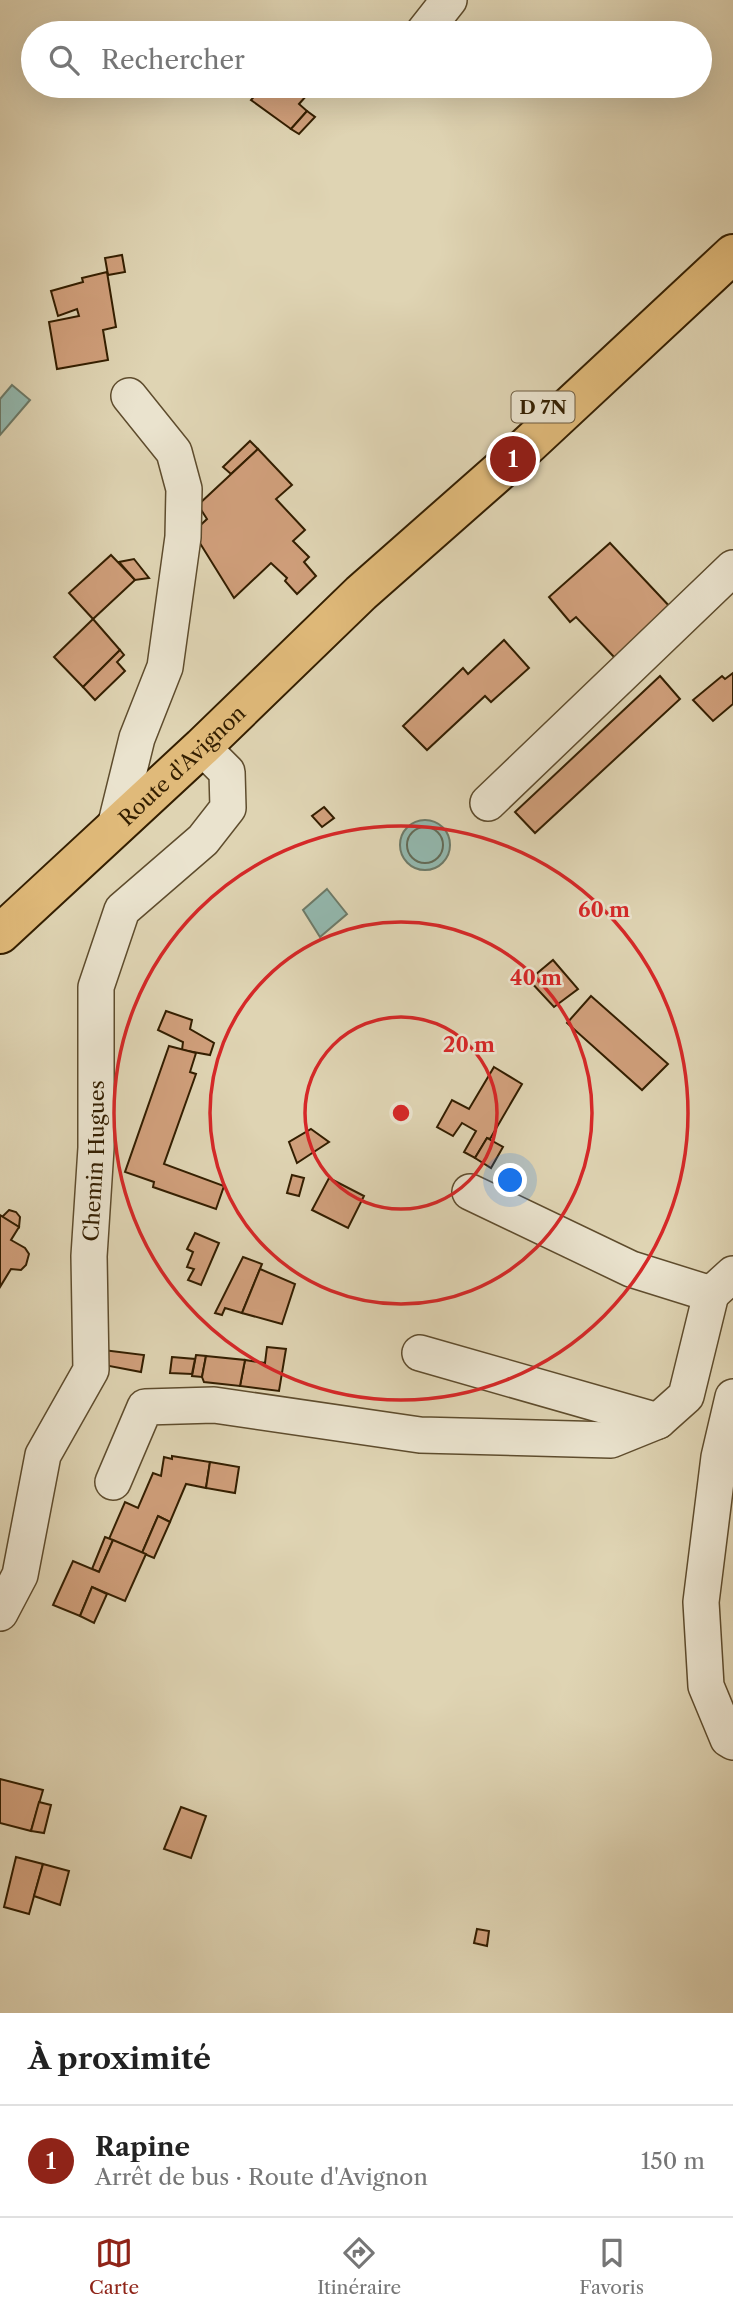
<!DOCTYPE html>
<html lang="fr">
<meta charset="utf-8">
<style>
body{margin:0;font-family:"Libre Caslon Text",serif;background:#f6f6f6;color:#222}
.you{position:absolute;left:511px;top:1181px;width:24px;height:24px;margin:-18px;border:5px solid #fff;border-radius:50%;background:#1a73e8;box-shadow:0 0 0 10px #1a73e833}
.badge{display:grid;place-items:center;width:46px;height:46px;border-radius:50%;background:#8f2418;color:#fff;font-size:23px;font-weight:700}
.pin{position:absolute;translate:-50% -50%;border:4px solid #fff;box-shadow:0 2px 7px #0006}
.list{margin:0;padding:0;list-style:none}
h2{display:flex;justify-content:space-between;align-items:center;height:91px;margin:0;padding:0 28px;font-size:30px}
h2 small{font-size:23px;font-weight:400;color:#767676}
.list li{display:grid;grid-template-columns:46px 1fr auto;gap:21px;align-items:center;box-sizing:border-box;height:112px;padding:0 28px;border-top:2px solid #e0e0e0}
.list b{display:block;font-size:26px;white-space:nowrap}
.list p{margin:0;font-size:23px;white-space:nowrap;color:#767676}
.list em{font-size:23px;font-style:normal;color:#767676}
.icon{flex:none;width:38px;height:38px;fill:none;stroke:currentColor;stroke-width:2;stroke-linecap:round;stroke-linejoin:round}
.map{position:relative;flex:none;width:733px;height:2013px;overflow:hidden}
.search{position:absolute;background:#fff;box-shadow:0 7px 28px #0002;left:21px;right:21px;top:21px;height:77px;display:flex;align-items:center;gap:18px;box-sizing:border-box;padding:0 24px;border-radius:38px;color:#767676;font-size:26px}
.sheet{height:203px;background:#fff}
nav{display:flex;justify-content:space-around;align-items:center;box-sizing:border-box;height:98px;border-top:2px solid #e0e0e0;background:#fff;font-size:19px;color:#767676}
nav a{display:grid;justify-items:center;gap:4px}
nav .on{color:#8f2418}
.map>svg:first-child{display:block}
.water{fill:#93b8ae;stroke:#6d7a68;stroke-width:2}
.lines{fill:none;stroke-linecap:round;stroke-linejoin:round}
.shore{stroke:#636b57;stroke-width:2}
.building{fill:#d09f7b;stroke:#331e00;stroke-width:2}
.minor-casing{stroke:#5e4c2d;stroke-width:38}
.major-casing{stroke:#331e00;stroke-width:42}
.minor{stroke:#eae3ce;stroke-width:35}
.major{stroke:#e0ba7a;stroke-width:38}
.ring{fill:none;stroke:#d62828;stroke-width:3.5}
.labels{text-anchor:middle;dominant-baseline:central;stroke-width:5;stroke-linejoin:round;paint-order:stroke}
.shield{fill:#eae3ce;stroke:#6a593e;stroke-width:2}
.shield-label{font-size:19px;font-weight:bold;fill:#331e00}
.street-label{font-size:21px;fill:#331e00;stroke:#eae3ce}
.centre{fill:#d62828;stroke:#eae3ce;stroke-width:3.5}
.ring-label{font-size:21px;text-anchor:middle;font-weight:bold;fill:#d62828;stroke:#eae3ce;stroke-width:5;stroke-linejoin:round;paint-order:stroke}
</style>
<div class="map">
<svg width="733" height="2013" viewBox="0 0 733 2013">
<rect width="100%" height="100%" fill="#dfd4b3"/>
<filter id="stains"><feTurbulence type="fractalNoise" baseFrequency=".00286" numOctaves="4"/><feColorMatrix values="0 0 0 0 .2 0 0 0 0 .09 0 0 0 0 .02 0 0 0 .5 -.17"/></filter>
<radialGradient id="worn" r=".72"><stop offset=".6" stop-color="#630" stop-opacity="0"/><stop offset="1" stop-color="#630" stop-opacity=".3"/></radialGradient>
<g class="water">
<polygon points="12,385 30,400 0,435 0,399"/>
<circle cx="425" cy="845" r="25"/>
<polygon points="327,889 347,914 320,937 303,910"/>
</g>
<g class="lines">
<circle class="shore" cx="425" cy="845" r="18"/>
</g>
<g class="building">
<polygon points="263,86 315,86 299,104 307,111 291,129 251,100"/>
<polygon points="307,111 315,117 299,134 291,129"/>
<polygon points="122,255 125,272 108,275 105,258"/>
<polygon points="107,272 116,327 103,330 108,360 57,369 49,322 79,316 77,309 58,316 51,291 83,282 82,278"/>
<polygon points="250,441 258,449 231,474 223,467"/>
<polygon points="258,449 292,485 276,499 305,530 293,541 309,557 304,562 316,576 297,594 285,581 287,578 271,563 234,598 193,532 207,519 198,505"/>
<polygon points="610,543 672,609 616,659 576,617 570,622 549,597"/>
<polygon points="111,555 135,580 93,619 69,593"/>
<polygon points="134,559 149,578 135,580 119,562"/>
<polygon points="93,619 120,650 83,687 54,657"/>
<polygon points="504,640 529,668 491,702 485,696 427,750 403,726 463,668 468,674"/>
<polygon points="120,650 124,655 117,662 125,671 95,700 83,687"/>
<polygon points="733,673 733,704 713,721 693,700 722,676 725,679"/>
<polygon points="660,676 680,699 535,833 515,812"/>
<polygon points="324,807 334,818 322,827 312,816"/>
<polygon points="553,960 578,989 554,1007 529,980"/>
<polygon points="591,996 668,1064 642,1090 567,1023"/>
<polygon points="166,1011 192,1020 190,1029 214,1043 210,1055 182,1050 183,1042 158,1030"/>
<polygon points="169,1046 196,1053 190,1072 196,1074 164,1164 224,1186 216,1209 153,1187 154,1182 125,1172"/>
<polygon points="494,1067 522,1084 490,1139 487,1138 475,1158 464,1152 476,1131 462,1123 453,1136 437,1127 452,1100 469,1109"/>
<polygon points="311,1129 329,1142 297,1163 289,1142"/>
<polygon points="487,1138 503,1147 491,1168 475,1158"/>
<polygon points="292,1175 304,1178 299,1196 287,1193"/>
<polygon points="329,1178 364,1196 348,1228 312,1210"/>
<polygon points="9,1210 16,1212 20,1217 19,1227 2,1217"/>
<polygon points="0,1215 19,1227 11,1240 25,1248 29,1254 26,1265 21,1270 11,1269 0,1287"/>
<polygon points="195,1233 219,1243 201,1285 188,1280 194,1269 187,1267 193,1252 187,1249"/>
<polygon points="243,1257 262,1264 242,1313 225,1308 222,1315 215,1313"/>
<polygon points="260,1269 295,1284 282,1324 242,1313"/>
<polygon points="267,1347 286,1349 279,1391 240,1386 245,1360 265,1363"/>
<polygon points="103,1350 144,1355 141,1372 104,1365"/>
<polygon points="196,1355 206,1356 202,1377 192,1376"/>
<polygon points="206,1356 245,1360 240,1386 204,1382 202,1377"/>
<polygon points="172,1357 195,1359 192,1374 170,1373"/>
<polygon points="172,1456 210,1462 206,1488 186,1484 170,1522 158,1516 142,1553 109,1539 125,1502 138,1508 153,1473 161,1476 164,1457 172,1459"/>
<polygon points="210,1462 239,1467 235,1493 206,1488"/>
<polygon points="158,1516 170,1522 154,1558 142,1553"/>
<polygon points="105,1537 113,1540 99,1572 92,1569"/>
<polygon points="113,1540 146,1554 125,1601 92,1587 80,1616 53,1605 73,1561 99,1572"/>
<polygon points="92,1587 107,1594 94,1623 80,1616"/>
<polygon points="0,1779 43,1790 31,1831 0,1823"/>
<polygon points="39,1802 51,1805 44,1833 31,1831"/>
<polygon points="181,1807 206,1816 191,1858 164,1849"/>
<polygon points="16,1857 43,1864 29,1914 4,1907"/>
<polygon points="43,1864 69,1871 60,1905 34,1896"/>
<polygon points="477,1929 489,1931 487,1946 474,1943"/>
</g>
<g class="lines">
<defs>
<g id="minor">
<polyline points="423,33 449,0"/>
<polyline points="488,803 733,568"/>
<polyline points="115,827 137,738 165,667 183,537 184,489 174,452 129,396"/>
<polyline points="470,1192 631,1269 711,1294 733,1274"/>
<polyline points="420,1353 658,1421"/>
<polyline points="733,1397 719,1457 701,1602 706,1686 728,1739 733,1742"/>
<polyline points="113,1482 145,1407 214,1405 420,1435 611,1440 658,1421 686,1396 711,1294"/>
<path id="s1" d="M0 1613 20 1575 43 1455 91 1370 89 1256 96 1148V987L122 910 203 840 228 808 227 772 202 747"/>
</g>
<g id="major">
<path id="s2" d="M0 934 202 747 361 593 513 459 733 254"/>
</g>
</defs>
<use href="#minor" class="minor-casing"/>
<use href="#major" class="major-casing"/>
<use href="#minor" class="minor"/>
<use href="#major" class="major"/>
</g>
<g class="ring">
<circle cx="401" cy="1113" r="96"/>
<circle cx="401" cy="1113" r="191"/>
<circle cx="401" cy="1113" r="287"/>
</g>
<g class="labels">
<rect class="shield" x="511.5" y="391.5" width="63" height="31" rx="5"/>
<g class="shield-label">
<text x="543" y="407">D 7N</text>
</g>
<g class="street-label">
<text stroke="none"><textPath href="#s2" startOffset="248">Route d'Avignon</textPath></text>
<text stroke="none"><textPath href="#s1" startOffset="472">Chemin Hugues</textPath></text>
</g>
</g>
<circle cx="401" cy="1113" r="10" class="centre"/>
<g class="ring-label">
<text x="604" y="917">60 m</text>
<text x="536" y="985">40 m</text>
<text x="469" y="1052">20 m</text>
</g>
<rect width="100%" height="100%" filter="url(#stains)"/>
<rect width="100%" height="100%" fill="url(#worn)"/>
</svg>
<div class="you"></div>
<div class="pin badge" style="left:513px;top:459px">1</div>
<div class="search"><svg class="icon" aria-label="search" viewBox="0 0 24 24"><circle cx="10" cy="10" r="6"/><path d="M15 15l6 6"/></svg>Rechercher</div>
</div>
<section class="sheet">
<h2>À proximité<small></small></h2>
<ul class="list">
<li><span class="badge">1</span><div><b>Rapine</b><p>Arrêt de bus · Route d'Avignon</p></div><em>150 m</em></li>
</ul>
</section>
<nav>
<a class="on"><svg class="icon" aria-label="map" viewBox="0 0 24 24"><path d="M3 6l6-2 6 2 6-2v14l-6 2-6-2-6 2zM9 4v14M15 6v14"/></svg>Carte</a>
<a><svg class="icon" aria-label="directions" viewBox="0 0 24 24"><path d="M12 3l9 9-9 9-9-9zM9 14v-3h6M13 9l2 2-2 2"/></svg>Itinéraire</a>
<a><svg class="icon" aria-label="saved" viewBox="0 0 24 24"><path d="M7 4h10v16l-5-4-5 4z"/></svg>Favoris</a>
</nav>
